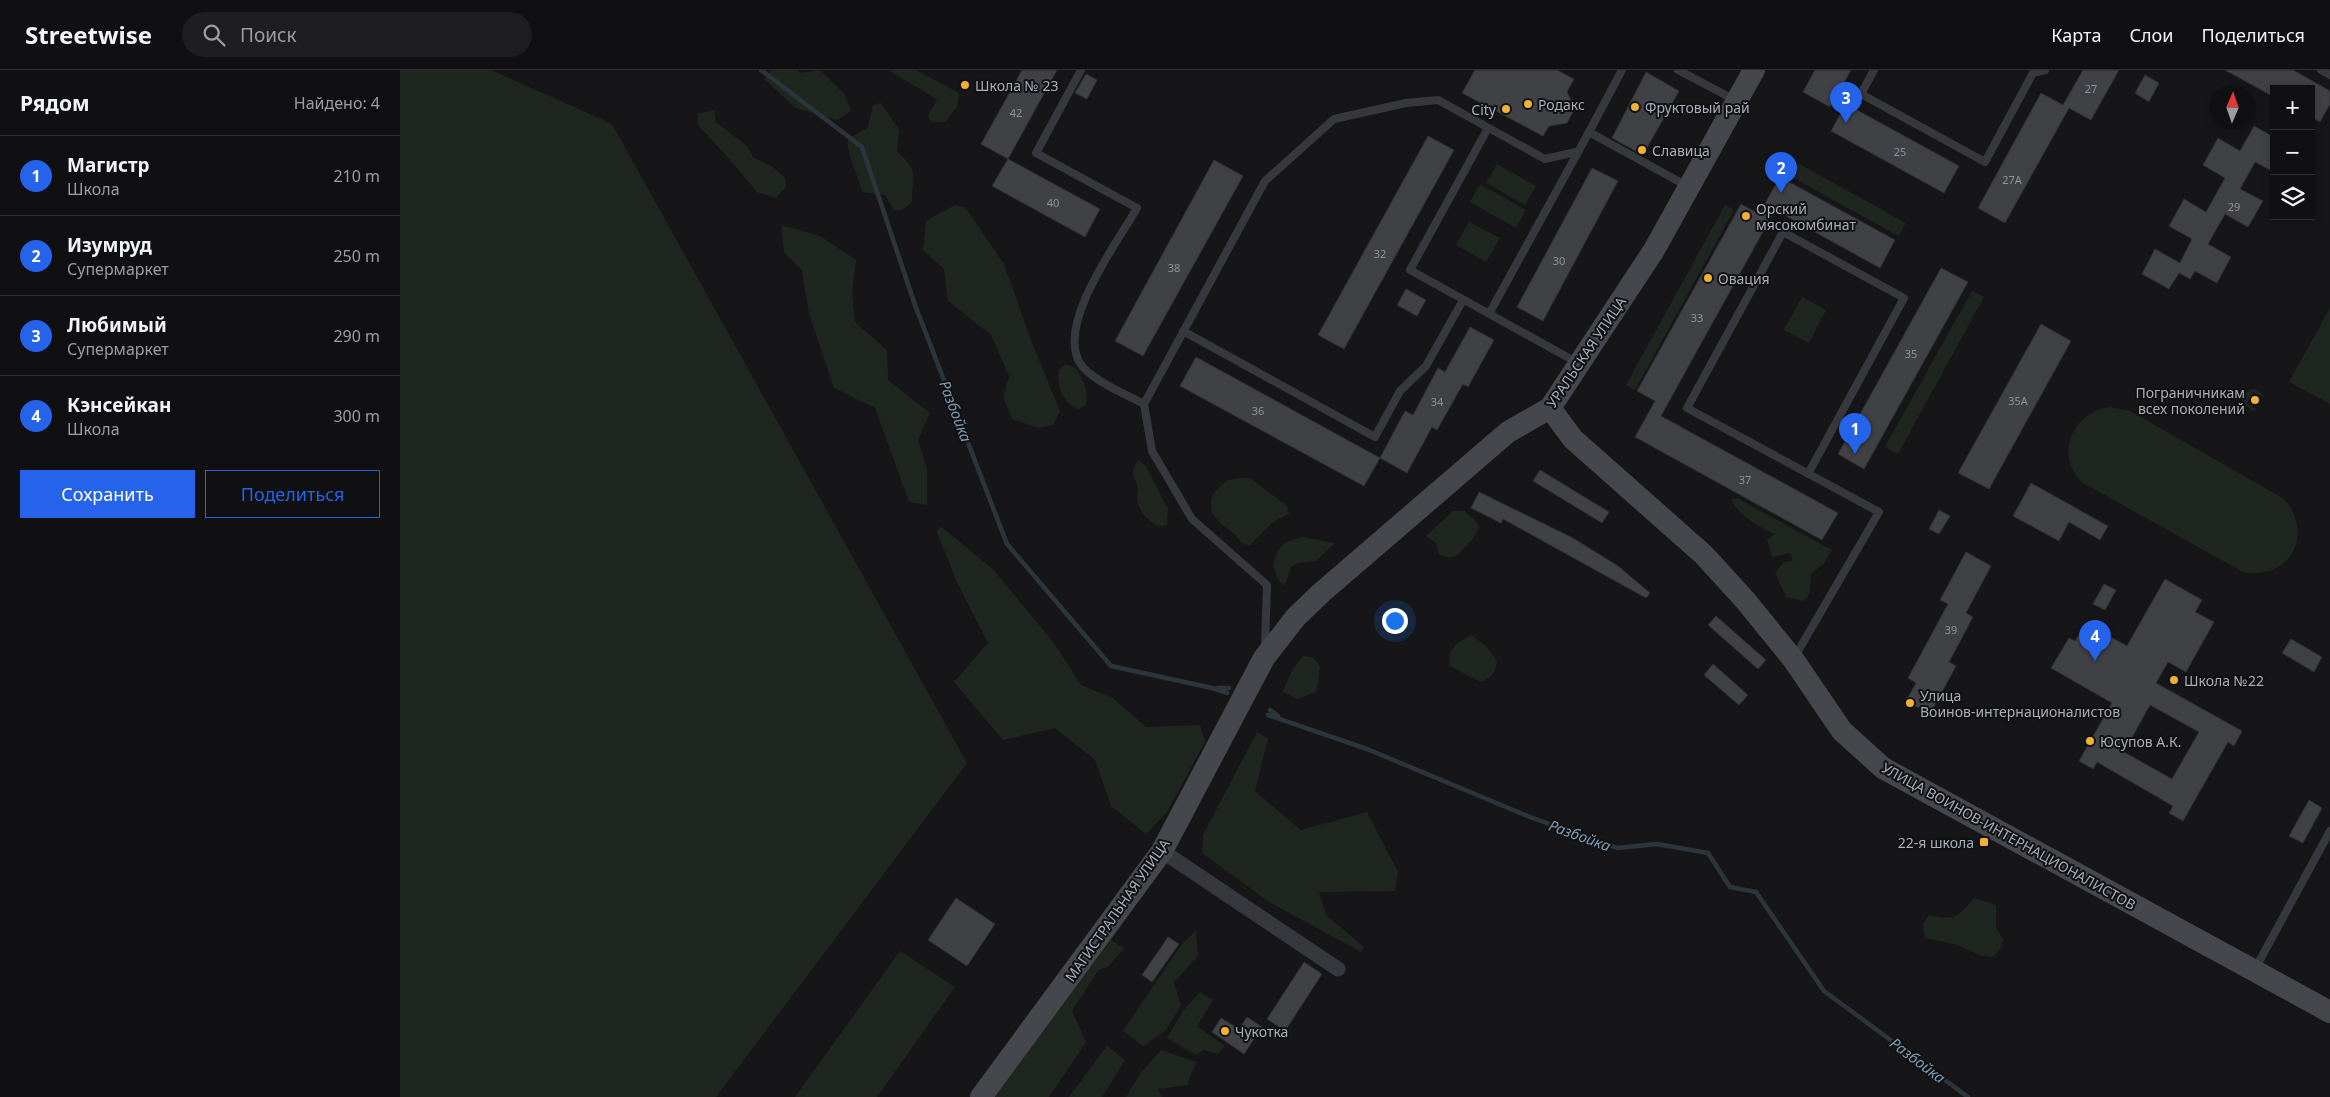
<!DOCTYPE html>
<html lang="ru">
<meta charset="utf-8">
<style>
body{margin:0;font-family:"Noto Sans",sans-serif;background:#1e1e20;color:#f1f3f6}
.controls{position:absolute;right:15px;top:15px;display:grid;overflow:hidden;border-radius:0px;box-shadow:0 2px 8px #0003}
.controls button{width:45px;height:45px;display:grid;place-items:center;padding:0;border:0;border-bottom:1px solid #303032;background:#101012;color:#f1f3f6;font:25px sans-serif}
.compass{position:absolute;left:1810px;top:15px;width:45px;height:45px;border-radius:50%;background:#101012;box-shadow:0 2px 8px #0003;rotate:2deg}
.you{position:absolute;left:994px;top:550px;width:18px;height:18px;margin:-12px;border:4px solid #fff;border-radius:50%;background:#1a73e8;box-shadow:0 0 0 8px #1a73e833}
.badge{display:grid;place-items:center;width:32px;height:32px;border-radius:50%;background:#2563eb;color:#fff;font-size:16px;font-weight:700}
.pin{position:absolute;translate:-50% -41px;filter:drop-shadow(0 1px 2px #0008)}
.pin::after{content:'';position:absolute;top:26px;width:18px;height:15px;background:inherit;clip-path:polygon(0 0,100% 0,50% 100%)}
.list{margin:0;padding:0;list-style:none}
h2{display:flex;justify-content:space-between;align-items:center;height:65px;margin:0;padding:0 20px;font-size:21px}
h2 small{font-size:16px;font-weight:400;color:#9c9d9f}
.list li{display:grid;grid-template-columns:32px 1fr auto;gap:15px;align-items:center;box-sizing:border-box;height:80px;padding:0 20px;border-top:1px solid #303032}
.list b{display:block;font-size:19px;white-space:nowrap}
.list p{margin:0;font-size:16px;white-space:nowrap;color:#9c9d9f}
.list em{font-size:16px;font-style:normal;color:#9c9d9f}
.actions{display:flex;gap:10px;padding:15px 20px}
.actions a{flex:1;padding:11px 0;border:1px solid #2563eb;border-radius:0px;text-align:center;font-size:18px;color:#2563eb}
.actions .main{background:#2563eb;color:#fff}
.icon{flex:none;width:28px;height:28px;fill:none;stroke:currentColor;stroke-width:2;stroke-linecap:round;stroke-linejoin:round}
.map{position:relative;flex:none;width:1930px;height:1027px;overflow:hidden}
header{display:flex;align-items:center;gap:30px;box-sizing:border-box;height:70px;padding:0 25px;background:#101012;border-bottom:1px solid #303032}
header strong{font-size:24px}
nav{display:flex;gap:28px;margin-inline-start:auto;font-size:18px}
.search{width:350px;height:45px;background:#1e1e20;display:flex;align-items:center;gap:12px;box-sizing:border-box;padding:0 18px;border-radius:28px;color:#9c9d9f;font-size:19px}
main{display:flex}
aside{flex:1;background:#101012}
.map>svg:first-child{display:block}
.green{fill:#1e261f}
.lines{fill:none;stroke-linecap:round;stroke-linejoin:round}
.stream{stroke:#2c353c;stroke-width:4.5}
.building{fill:#404145;stroke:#303034;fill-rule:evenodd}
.lane{stroke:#37383d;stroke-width:8}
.street{stroke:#37383d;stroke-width:15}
.secondary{stroke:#45474d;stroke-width:22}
.poi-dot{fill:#f2b134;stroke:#111113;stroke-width:2}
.labels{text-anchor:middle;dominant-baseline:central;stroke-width:4;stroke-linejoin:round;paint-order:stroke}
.number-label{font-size:11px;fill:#8e929b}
.poi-label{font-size:14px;fill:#a8adb8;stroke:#111113;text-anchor:start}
.street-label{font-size:14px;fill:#a8adb8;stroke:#111113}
.water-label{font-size:15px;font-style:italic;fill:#7f9bb3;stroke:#111113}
</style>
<header>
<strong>Streetwise</strong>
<div class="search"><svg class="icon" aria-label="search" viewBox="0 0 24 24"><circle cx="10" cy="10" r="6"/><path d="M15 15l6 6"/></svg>Поиск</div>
<nav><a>Карта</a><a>Слои</a><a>Поделиться</a></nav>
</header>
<main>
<aside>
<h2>Рядом<small>Найдено: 4</small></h2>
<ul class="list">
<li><span class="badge">1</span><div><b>Магистр</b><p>Школа</p></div><em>210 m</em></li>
<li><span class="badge">2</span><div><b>Изумруд</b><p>Супермаркет</p></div><em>250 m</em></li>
<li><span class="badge">3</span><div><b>Любимый</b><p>Супермаркет</p></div><em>290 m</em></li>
<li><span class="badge">4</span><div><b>Кэнсейкан</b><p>Школа</p></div><em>300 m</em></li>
</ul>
<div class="actions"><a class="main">Сохранить</a><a>Поделиться</a></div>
</aside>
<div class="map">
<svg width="1930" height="1027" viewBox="0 0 1930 1027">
<rect width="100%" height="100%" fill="#161618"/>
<g class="green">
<polygon points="0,0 91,0 212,54 567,693 316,1027 0,1027"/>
<polygon points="372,0 398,0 400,3 420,0 445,25 451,41 437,50 396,38 364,9"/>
<polygon points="488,0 516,0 559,23 557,37 545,52 531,52 528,46 537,29"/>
<path d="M481 33 499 60 497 82C520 101 512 105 512 132L502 140H494L485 125 462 122C458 105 448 86 447 70L468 57 473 35Z"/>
<polygon points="314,40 316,52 347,76 354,88 373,97 385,108 386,117 376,128 357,122 332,92 298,55 298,44"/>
<polygon points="1392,90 1506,153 1498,166 1385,103"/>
<polygon points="1097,94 1136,116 1125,135 1086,113"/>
<polygon points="1080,114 1126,140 1116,158 1070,132"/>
<polygon points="555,135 565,137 604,194 632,273 660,341 653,355 639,358 612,349 603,327 609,306 591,265 548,231 544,199 523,180 526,151"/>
<polygon points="1325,135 1334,140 1235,320 1226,315"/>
<polygon points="1069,152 1100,168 1086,192 1056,175"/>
<polygon points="381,155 420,166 456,190 452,223 455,252 487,280 488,310 530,343 518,370 527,399 527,435 509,432 475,338 434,318 409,244 402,200 384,182"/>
<polygon points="1572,221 1584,227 1498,384 1485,377"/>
<polygon points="1402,227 1426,240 1409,273 1384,260"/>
<polygon points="1930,238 1930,334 1889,312"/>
<path d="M666 294 677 299C683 311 690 323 685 336L678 339C661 331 659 318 658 301Z"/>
<polygon points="1851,319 1858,320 1865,328 1853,322 1847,333 1858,340 1851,340 1844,333 1845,323"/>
<path d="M1709 337 1730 341 1884 429C1915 464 1890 511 1843 502L1683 413C1654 386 1671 343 1709 337Z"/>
<path d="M738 390 746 396 768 439 767 455 757 456C747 449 738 441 737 428 737 425 738 423 738 420 737 407 728 407 738 390Z"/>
<path d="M850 408 887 436 889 444 873 452 850 475C839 475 839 467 832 462 828 458 823 456 819 452 805 437 810 421 827 411 833 408 843 408 850 408Z"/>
<path d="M1337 428 1432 480 1424 493 1411 504 1410 522 1404 531 1386 527 1375 503 1384 492 1393 491 1390 483 1372 487 1367 470 1375 464C1359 458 1338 445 1331 429Z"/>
<path d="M1053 441H1064L1074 449 1079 457C1075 467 1072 470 1065 477 1056 487 1053 491 1039 484L1036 473 1026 466Z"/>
<polygon points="540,456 593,499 654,573 681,615 713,628 746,657 800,655 805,672 767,742 746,764 711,736 695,690 655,658 603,670 554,612 588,573 556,510 537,462"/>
<path d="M903 467 935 473 916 491 898 493 891 497 885 516 879 511 873 496C879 474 881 473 903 467Z"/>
<path d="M1072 565 1087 577 1097 591C1096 602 1091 608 1081 612L1050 596C1046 580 1059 570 1072 565Z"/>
<polygon points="903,586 913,587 920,596 917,621 898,629 882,622 894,597"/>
<polygon points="857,662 868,668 855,721 901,760 967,742 998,802 995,821 919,822 926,845 964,877 961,882 869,832 802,783 803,765"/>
<path d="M1574 828 1596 835V858L1603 869 1601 878 1593 887 1582 886 1554 874 1525 868 1523 855 1529 845C1555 851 1558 847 1574 828Z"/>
<polygon points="796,861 798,886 774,912 781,936 765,961 743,976 723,961 781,875"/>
<polygon points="711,870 724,878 708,897 698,900 672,941 686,972 649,1027 591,1027"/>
<polygon points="500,881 555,917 477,1027 395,1027"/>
<polygon points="800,922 813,930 797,956 825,976 818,984 804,980 796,985 767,968 783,941"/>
<polygon points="707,976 725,990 702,1027 669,1027"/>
<polygon points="761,980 796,992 787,1015 758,1019 762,1027 726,1027 740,1004"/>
</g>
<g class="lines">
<g class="stream">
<polyline points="361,0 462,77 515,235 607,474 711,596 812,618 827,623"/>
<polyline points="818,618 829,618"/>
<polyline points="870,640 878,646"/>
<polyline points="868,645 967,679 1130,747 1217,778 1257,774 1308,783 1330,817 1356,822 1424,921 1568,1027"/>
</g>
</g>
<g class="building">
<polygon points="622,0 657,0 608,89 581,74"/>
<polygon points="1075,0 1157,0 1174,9 1167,22 1175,38 1167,53 1149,56 1143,66 1062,23"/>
<polygon points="1415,0 1451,0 1430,37 1403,22"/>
<polygon points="1683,0 1719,0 1691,50 1669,38 1605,153 1578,138 1641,23 1663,35"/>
<polygon points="1825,0 1893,0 1930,21 1930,34 1920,52 1911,47 1911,19 1874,19 1874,27"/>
<polygon points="1246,2 1279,21 1243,85 1212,68"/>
<polygon points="686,4 697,10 687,29 675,23"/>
<polygon points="1745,5 1759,13 1749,32 1735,23"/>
<polygon points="1446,34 1559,96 1544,123 1431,61"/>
<polygon points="1854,56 1874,67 1874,102 1855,92 1840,119 1863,131 1848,157 1825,144 1808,174 1831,187 1817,213 1795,201 1790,209 1779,203 1769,219 1742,204 1755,179 1780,193 1792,169 1769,156 1784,129 1806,142 1825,108 1803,95 1818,68 1840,81"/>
<polygon points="1028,66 1054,80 944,279 918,265"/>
<polygon points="608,89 700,139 685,167 592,116"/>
<polygon points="814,90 843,106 743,286 715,271"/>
<polygon points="1192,98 1218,111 1143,251 1117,237"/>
<polygon points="1380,107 1495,170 1480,198 1375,140 1261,346 1438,443 1422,470 1235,367 1255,331 1237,321 1341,134 1359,144"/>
<polygon points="1541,198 1568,212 1464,399 1438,384"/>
<polygon points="1006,219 1026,230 1017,246 997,235"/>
<polygon points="1641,254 1671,271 1589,419 1558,403"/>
<polygon points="1070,257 1094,270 1068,317 1063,314 1037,360 1032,357 1007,403 980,388 1005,341 1013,345 1038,298 1045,302"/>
<polygon points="796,287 980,388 964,416 780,316"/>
<polygon points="1140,400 1209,442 1202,453 1133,411"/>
<polygon points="1631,413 1708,456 1700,470 1669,452 1659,471 1613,446"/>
<polygon points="1079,422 1173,468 1218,496 1250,523 1246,528 1103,449 1101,453 1071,438"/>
<polygon points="1539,440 1550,446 1539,464 1529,459"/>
<polygon points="1566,482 1591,496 1566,543 1573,547 1549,592 1556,596 1530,644 1506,631 1516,613 1508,608 1548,534 1540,530"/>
<path d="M1765 509 1802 530 1795 542 1814 552 1786 602 1768 592 1756 613 1842 661 1834 676 1828 672 1783 751 1769 743 1773 736 1697 692 1693 699 1679 691 1712 633 1651 598 1669 568 1675 571 1686 553 1727 576ZM1750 635 1799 662 1772 709 1724 682Z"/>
<polygon points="1704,514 1716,520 1705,540 1693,534"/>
<polygon points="1316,546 1366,590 1358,599 1308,555"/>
<polygon points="1891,569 1922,587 1914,602 1882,583"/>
<polygon points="1313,594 1348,625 1339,635 1304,605"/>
<polygon points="1909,730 1922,738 1903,773 1889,766"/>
<polygon points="556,828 595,854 567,896 528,870"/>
<polygon points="768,867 779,874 752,912 742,905"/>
<polygon points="904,892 922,904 885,961 867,949"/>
<polygon points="847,947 862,957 844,984 812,962 821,948 839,959"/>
</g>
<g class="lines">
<g class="lane">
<path d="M681 0 636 83 737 138C717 173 656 254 680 293 689 309 727 325 744 334"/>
<polyline points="1222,0 1189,62 1287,116"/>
<polyline points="1278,0 1335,30"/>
<polyline points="1474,0 1461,24 1585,92 1633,3 1645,0"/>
<polyline points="1921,0 1930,5"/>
<polyline points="1088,58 1010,200 1178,293"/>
<polyline points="1089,244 1189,62"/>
<polyline points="783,261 975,367 1000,321 1026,296 1063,230"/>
<polyline points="865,576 867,515 792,449 752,381 744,334 865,111 934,49 1006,33 1038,30 1145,89 1176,82"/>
<polyline points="1394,588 1479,442 1287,338 1383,162 1504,228 1408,404"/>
<polyline points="1855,899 1930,761"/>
</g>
<polyline class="street" points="762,781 938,899"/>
<g class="secondary">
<polyline points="1150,338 1173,369 1304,485 1345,530 1393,589 1442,661 1483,698 1930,942"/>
<polyline points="581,1027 762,781 864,588 896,547 921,523 1108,362 1150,338 1254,180 1354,0"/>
</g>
</g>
<g class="poi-dot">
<circle cx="565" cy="15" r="5"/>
<circle cx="1128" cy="34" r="5"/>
<circle cx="1235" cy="37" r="5"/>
<circle cx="1106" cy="39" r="5"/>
<circle cx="1242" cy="80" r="5"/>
<circle cx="1346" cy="146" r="5"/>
<circle cx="1308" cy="208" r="5"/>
<circle cx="1855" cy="330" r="5"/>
<circle cx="1774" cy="610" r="5"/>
<circle cx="1510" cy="633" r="5"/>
<circle cx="1690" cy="671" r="5"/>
<rect x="1579" y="767" width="10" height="10" rx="2.5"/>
<circle cx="825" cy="961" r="5"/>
</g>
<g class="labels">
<g class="number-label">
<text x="1691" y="18">27</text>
<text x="616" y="42">42</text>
<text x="1500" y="81">25</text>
<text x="1612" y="109">27А</text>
<text x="653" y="132">40</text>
<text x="1834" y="136">29</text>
<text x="980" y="183">32</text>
<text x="1159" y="190">30</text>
<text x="774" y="197">38</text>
<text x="1297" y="247">33</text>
<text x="1511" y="283">35</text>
<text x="1618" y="330">35А</text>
<text x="1037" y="331">34</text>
<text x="858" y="340">36</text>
<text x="1345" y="409">37</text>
<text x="1551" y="559">39</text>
</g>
<g class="poi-label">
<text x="575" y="15">Школа № 23</text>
<text x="1138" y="34">Родакс</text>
<text x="1245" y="37">Фруктовый рай</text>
<text x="1096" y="39" text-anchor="end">City</text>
<text x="1252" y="80">Славица</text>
<text x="1356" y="138">Орский<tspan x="1356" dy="16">мясокомбинат</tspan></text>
<text x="1318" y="208">Овация</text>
<text x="1845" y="322" text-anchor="end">Пограничникам<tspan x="1845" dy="16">всех поколений</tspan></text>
<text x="1784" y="610">Школа №22</text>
<text x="1520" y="625">Улица<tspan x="1520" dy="16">Воинов-интернационалистов</tspan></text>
<text x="1700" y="671">Юсупов А.К.</text>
<text x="1574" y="772" text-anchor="end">22-я школа</text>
<text x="835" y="961">Чукотка</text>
</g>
<g class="street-label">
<text transform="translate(1186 282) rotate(-56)">УРАЛЬСКАЯ УЛИЦА</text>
<text transform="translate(1609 766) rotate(29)">УЛИЦА ВОИНОВ-ИНТЕРНАЦИОНАЛИСТОВ</text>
<text transform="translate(717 840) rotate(-55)">МАГИСТРАЛЬНАЯ УЛИЦА</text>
</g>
<g class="water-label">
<text transform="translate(556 341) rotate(69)">Разбойка</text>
<text transform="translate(1180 765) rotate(20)">Разбойка</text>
<text transform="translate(1518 990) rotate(37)">Разбойка</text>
</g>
</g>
</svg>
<div class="controls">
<button>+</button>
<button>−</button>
<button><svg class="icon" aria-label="layers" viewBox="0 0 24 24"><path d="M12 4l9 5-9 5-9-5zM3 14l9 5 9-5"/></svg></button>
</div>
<svg class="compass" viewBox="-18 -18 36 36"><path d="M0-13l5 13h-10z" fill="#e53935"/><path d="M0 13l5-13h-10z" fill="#9c9d9f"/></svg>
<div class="you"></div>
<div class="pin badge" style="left:1455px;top:384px">1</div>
<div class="pin badge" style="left:1381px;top:123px">2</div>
<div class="pin badge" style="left:1446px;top:53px">3</div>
<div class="pin badge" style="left:1695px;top:591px">4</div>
</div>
</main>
